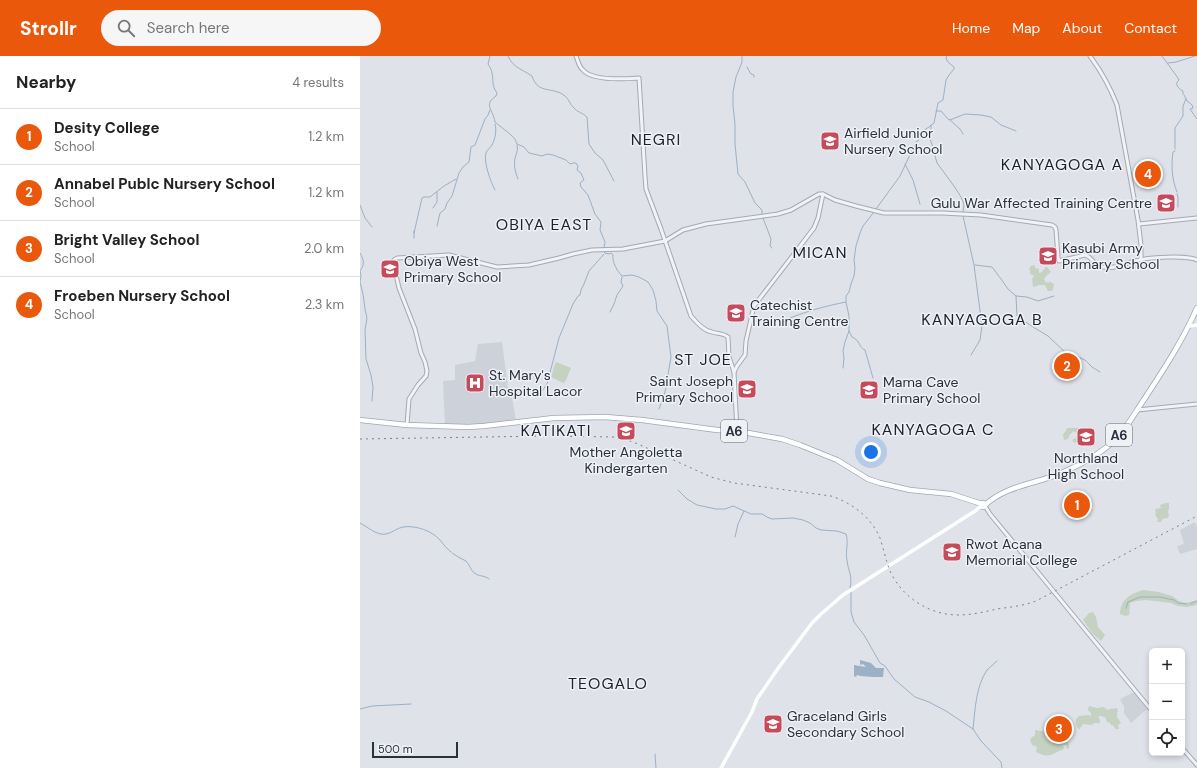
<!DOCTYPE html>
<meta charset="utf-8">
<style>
body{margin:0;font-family:"DM Sans",sans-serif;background:#f6f6f6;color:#222}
.controls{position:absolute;right:12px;bottom:12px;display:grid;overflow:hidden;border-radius:6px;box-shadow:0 2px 6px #0003}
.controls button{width:36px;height:36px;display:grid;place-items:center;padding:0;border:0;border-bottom:1px solid #e0e0e0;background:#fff;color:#222;font:20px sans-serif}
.scale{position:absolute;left:12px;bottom:10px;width:86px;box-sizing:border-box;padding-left:4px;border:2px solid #29303e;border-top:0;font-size:11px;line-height:14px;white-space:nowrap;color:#29303e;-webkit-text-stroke:3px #eff1f5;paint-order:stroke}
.you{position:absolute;left:511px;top:396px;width:14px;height:14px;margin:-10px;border:3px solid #fff;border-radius:50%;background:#1a73e8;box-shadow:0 0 0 6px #1a73e833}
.badge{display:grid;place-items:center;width:26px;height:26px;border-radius:50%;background:#ea580c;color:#fff;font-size:13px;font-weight:700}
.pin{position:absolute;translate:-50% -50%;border:2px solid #fff;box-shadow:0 1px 4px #0006}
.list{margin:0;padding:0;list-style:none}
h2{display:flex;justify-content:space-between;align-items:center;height:52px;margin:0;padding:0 16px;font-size:17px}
h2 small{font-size:13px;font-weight:400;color:#767676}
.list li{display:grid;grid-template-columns:26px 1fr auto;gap:12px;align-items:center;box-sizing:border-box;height:56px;padding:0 16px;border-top:1px solid #e0e0e0}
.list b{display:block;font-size:15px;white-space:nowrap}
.list p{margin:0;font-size:13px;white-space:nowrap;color:#767676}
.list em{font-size:13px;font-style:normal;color:#767676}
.icon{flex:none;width:22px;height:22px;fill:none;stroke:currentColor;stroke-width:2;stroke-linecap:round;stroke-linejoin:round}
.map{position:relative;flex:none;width:837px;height:712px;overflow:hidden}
header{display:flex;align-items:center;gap:24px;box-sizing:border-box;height:56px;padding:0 20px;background:#ea580c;color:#fff}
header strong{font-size:19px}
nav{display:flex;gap:22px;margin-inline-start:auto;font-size:14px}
.search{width:280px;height:36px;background:#f6f6f6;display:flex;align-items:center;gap:10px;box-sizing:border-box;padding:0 14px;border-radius:22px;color:#767676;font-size:15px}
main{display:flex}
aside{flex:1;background:#fff}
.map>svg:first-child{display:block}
.built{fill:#cdd1d9}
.green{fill:#c5d1c1}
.water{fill:#9cb0c6}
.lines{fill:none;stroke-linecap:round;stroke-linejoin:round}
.stream{stroke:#9cb0c6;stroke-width:1}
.tertiary-casing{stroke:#a5a9b2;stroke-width:5}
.primary-casing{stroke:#9fa7b3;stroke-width:6}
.tertiary{stroke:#f2f3f6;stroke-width:3}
.secondary{stroke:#fff;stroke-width:3.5}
.primary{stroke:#fff;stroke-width:4.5}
.rail{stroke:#798290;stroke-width:1;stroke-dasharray:2 4;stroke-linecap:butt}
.labels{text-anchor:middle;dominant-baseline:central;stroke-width:3;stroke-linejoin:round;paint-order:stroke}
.shield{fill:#eff1f5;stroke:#646a75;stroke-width:1}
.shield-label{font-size:13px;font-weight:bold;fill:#29303e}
.poi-label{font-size:14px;fill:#29303e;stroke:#eff1f5;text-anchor:start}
.quarter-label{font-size:16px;letter-spacing:1px;fill:#1b212f;stroke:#eff1f5}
</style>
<header>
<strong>Strollr</strong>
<div class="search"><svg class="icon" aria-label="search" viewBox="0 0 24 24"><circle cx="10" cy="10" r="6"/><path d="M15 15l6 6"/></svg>Search here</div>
<nav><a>Home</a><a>Map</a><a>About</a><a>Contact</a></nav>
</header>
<main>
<aside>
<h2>Nearby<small>4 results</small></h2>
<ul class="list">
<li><span class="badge">1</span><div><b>Desity College</b><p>School</p></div><em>1.2 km</em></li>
<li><span class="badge">2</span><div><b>Annabel Publc Nursery School</b><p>School</p></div><em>1.2 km</em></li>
<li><span class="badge">3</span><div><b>Bright Valley School</b><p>School</p></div><em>2.0 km</em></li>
<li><span class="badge">4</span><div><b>Froeben Nursery School</b><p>School</p></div><em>2.3 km</em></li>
</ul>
</aside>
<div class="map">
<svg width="837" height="712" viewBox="0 0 837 712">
<rect width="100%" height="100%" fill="#dfe2e8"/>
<g class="built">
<polygon points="142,286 148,332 151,335 156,365 105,370 85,368 83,325 95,324 95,309 115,305 118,288"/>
<polygon points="835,466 837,471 837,493 820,498 817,490 824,488 820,474"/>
<polygon points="774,636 787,653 771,667 764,657 764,651 760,643"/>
</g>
<g class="green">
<polygon points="675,209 675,212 679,213 679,217 682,216 686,211 687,211 691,216 687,219 684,223 687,228 687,226 691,227 689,226 689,225 694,228 693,233 692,235 688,235 685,229 678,229 677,230 673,231 672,222 674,221 673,219 670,218 670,214 669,213 671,210"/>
<polygon points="196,306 211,312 205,326 203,327 191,321 195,308"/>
<polygon points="707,372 717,372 721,373 721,379 722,381 722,385 715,387 712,384 716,382 717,377 713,375 712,377 710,378 708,383 704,384 703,378 706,375"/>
<path d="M806 447H809V452L808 456 809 459 808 462C805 462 802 462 801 466H797L798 463 795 459 796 457 795 453 801 452 800 449Z"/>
<path d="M783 534 799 536 812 540 819 545 826 547 837 544V549L827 551 818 550 811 547 786 544 776 545 770 547 769 559 765 560 760 558C761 543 770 538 783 534Z"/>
<polygon points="733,556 736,561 738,571 745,579 741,585 732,577 723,564 729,557"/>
<polygon points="729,650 737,652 743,651 748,654 750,653 757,652 758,656 757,656 757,661 761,667 758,669 759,673 755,673 754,670 751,669 750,667 747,666 745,661 740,660 738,661 740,664 740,667 734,667 732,669 723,668 719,674 716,668 716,663 719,660 729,659 731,661 731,657 728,654"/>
<path d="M675 674 697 678 700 680 702 685 707 684 709 688V692L707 693 706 689H703L704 693C691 698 690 703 676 696L677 691 672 689 670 683 675 679Z"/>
</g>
<path class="water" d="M500 604 511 607 516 612H524L523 621C516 621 503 621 497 619L496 621 494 620V609L506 611 503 608 500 609Z"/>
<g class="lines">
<g class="stream">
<path d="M130 0 128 8C129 10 132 14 132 17 134 26 131 28 137 37L136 40C123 49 133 53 135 66 137 68 153 80 154 82 156 84 156 86 157 88L164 91 169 97 182 100 187 98 193 99 206 104 210 108 213 107H216L218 110 217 114 221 117 224 124 220 127 221 131 228 139 235 158 241 166 240 174 245 186 244 192"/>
<path d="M148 0C153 12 162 13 172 20 178 39 193 30 205 40 209 43 210 49 214 52 217 56 223 57 227 61L229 88 235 97 243 104 254 125"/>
<polyline points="382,0 382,6 376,21 373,36 373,50 375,68 375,88 378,118 385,126 395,147 402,154 402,159"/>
<path d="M802 0 818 22 819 24 817 26C816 30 819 33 823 35V38"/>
<polyline points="808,7 816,6 835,0"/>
<polyline points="387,11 391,18 394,19 394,21"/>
<polyline points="824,39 827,45 832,49 833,52 830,53 837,63"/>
<polyline points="576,55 581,55 588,63 590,64 605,58 621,59 631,61 641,69 656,75"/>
<polyline points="590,64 600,73 603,78"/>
<polyline points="571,69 571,73 569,75 569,78 577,107 594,130 601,141 604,148 603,156"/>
<path d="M157 89C158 94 157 95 156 99 153 107 155 116 158 123"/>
<polyline points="815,93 815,72 823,60 823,50 826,43"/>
<path d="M815 95 813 96C811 110 812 124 817 136"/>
<polyline points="545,108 553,124 560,148"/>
<path d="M135 134C131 127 123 105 126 97 127 94 130 92 132 89 135 83 137 75 135 68"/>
<polyline points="817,138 818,141 818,151"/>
<polyline points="0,149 5,162 12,171"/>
<polyline points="73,152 77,146 77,136"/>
<path d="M516 153 540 120 556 86 558 85 561 76 569 71 574 67 578 47 583 44 586 24 589 19 594 13V11C590 8 587 6 586 2L587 0"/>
<polyline points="603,160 614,209 622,270 620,284 611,299"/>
<polyline points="403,162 411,183 410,190 412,192"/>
<polyline points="77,170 80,157 85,153 87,147 92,140 99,117 103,111 109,106 111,91 115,89 125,63 128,59 130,54"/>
<polyline points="54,182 54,175 54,177 62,142 64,141 70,141 84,130 96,123"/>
<path d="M244 195 245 197 249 198 251 197 253 199C252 206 257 215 262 220L272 219 279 221 288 226 293 234 296 245 297 255 307 270 311 301 305 336 299 353"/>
<path d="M0 197C4 204 5 208 0 215L1 220 0 226 3 238 5 253 7 262 5 274 6 303 11 319 13 331 12 345"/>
<polyline points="615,209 632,211 641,223 648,233 656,240 667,241 678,245 694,240"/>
<polyline points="656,240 657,260 673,271 688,280 707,298 716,300 725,304 732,311 740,316"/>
<polyline points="250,256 254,248 257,239 263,230 261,226 262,221"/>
<path d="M425 264C444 256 465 250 486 246"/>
<polyline points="483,312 484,302 483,295 485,286 489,275"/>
<path d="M513 322 505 294C498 291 501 285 492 281L489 275V260L486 246V240L489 236 491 228 494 220 495 212 494 204 496 190 500 177 503 170 514 156"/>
<polyline points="178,341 187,328 199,282 213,248 218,240 220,239 221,234 224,228 229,215 244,198"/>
<path d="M318 434 327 443 337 449 356 453H365L373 450 391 458H402L407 461 412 463 433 462 443 464 450 467 456 472 461 474 477 475 486 478C489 487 485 495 487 504 488 515 493 520 490 532"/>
<path d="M0 467C8 471 17 480 26 478 32 477 37 472 43 471 56 469 72 475 80 484 84 489 87 493 91 496"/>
<polyline points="375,481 378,468 384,455"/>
<path d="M92 497 100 502 106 505C110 509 111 516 116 518 121 521 124 519 129 523"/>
<polyline points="491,535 491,556 494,566 504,579 520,607 525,610 534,623 555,641 569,646 586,655 613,673 621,685 641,706 642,712"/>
<polyline points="830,548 837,545"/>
<polyline points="766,552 768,546 780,541 800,541 814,544 818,547 827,548"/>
<polyline points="0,653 12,650 51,648"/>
<path d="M613 673C615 654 616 630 627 614 630 611 634 608 637 605"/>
<polyline points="295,698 296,712"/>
</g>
<defs>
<g id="tertiary">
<path d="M216 0C218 5 219 11 223 14 232 25 266 23 279 22L285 120 286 133 301 173 331 260C336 266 344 275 352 276 358 278 363 277 368 281L369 301 374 316"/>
<path d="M730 0C741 15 750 31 757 49L778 164 781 189V204"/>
<polyline points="779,168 837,162"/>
<polyline points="777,354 837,348"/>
<path d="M47 369 49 343 58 329 66 320 67 315 65 306 61 297 55 273 46 250 39 232 36 219 34 204 37 202 89 199 137 211 169 209 199 202 213 198 232 194 263 193 305 185 323 174 346 168 418 158 431 154 459 138H463L475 144 496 150 524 157H582L621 159 692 169 695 171 696 174 698 201 699 205 725 199C733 201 733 210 742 211 757 213 762 208 775 205 788 201 826 199 837 204"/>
<polyline points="377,375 374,316 377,310 385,299 386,285 394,250 454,172 458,162 463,138"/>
<polyline points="625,450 630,458 792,655"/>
<polyline points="822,692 837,709"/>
</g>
<g id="primary">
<polyline points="0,364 47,369 108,371 124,370 194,362 245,361 282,364 357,374 377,375 422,383 440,389 477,404 508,423 520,427 550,434 591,438 622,448"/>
<circle cx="623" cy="449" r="2"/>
<path d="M625 449C648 428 679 428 706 415 724 407 743 396 757 382 768 370 776 355 785 342 804 313 823 284 837 252"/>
</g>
</defs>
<use href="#tertiary" class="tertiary-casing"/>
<use href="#primary" class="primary-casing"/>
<use href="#tertiary" class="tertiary"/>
<g class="secondary">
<polyline points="829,270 837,269"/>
<polyline points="361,712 392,656 397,643 419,611 452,567 461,558 483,539 615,455 621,450"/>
</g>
<use href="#primary" class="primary"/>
<path class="rail" d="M0 383 186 380 253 381 265 383 278 388 351 421 374 427 471 440C492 447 511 461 520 482 524 494 526 506 531 517 543 542 570 559 598 559 611 559 624 556 637 553 650 551 663 550 676 545L837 460"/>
</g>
<defs>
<symbol id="school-square" viewBox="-11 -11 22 22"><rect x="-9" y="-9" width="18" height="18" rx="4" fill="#c74a5b" stroke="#eff1f5"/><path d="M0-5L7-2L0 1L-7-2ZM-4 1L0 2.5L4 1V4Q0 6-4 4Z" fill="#fff"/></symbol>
<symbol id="hospital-square" viewBox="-11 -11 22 22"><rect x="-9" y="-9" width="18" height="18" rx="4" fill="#c74a5b" stroke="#eff1f5"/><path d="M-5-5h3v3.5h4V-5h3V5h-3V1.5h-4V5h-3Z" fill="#fff"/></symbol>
</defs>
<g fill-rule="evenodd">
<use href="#school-square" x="459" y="74" width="22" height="22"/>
<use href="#school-square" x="795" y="136" width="22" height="22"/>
<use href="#school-square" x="677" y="189" width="22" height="22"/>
<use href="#school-square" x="19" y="202" width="22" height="22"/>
<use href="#school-square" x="365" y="246" width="22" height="22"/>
<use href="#hospital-square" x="104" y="316" width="22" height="22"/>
<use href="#school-square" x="376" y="322" width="22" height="22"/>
<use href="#school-square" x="498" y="323" width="22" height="22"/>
<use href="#school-square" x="255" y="364" width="22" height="22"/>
<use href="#school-square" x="715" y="370" width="22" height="22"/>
<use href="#school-square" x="581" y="485" width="22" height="22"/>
<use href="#school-square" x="402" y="657" width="22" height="22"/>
</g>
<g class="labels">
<g class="shield">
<rect x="361" y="364" width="26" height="22" rx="3"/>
<rect x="746" y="368" width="26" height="22" rx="3"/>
</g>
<g class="shield-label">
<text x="374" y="375">A6</text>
<text x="759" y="379">A6</text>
</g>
<g class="poi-label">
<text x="484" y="77">Airfield Junior<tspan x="484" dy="16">Nursery School</tspan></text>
<text x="792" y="147" text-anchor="end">Gulu War Affected Training Centre</text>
<text x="702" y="192">Kasubi Army<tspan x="702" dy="16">Primary School</tspan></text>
<text x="44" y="205">Obiya West<tspan x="44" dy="16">Primary School</tspan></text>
<text x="390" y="249">Catechist<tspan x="390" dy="16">Training Centre</tspan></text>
<text x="129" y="319">St. Mary's<tspan x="129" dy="16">Hospital Lacor</tspan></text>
<text x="373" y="325" text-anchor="end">Saint Joseph<tspan x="373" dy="16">Primary School</tspan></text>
<text x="523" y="326">Mama Cave<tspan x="523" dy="16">Primary School</tspan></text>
<text x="266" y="396" text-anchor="middle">Mother Angoletta<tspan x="266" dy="16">Kindergarten</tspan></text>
<text x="726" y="402" text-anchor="middle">Northland<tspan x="726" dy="16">High School</tspan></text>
<text x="606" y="488">Rwot Acana<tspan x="606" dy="16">Memorial College</tspan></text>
<text x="427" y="660">Graceland Girls<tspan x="427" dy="16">Secondary School</tspan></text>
</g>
<g class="quarter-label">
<text x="296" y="83">NEGRI</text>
<text x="702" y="108">KANYAGOGA A</text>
<text x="184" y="168">OBIYA EAST</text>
<text x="460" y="196">MICAN</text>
<text x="622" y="263">KANYAGOGA B</text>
<text x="343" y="303">ST JOE</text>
<text x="573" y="373">KANYAGOGA C</text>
<text x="196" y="374">KATIKATI</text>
<text x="248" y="627">TEOGALO</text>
</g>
</g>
</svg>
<div class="controls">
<button>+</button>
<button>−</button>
<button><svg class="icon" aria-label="locate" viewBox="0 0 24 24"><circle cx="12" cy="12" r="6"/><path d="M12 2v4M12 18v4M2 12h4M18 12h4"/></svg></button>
</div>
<div class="scale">500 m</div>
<div class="you"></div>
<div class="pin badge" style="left:717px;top:449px">1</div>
<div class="pin badge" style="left:707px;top:310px">2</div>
<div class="pin badge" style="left:699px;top:673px">3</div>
<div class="pin badge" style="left:788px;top:118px">4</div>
</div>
</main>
